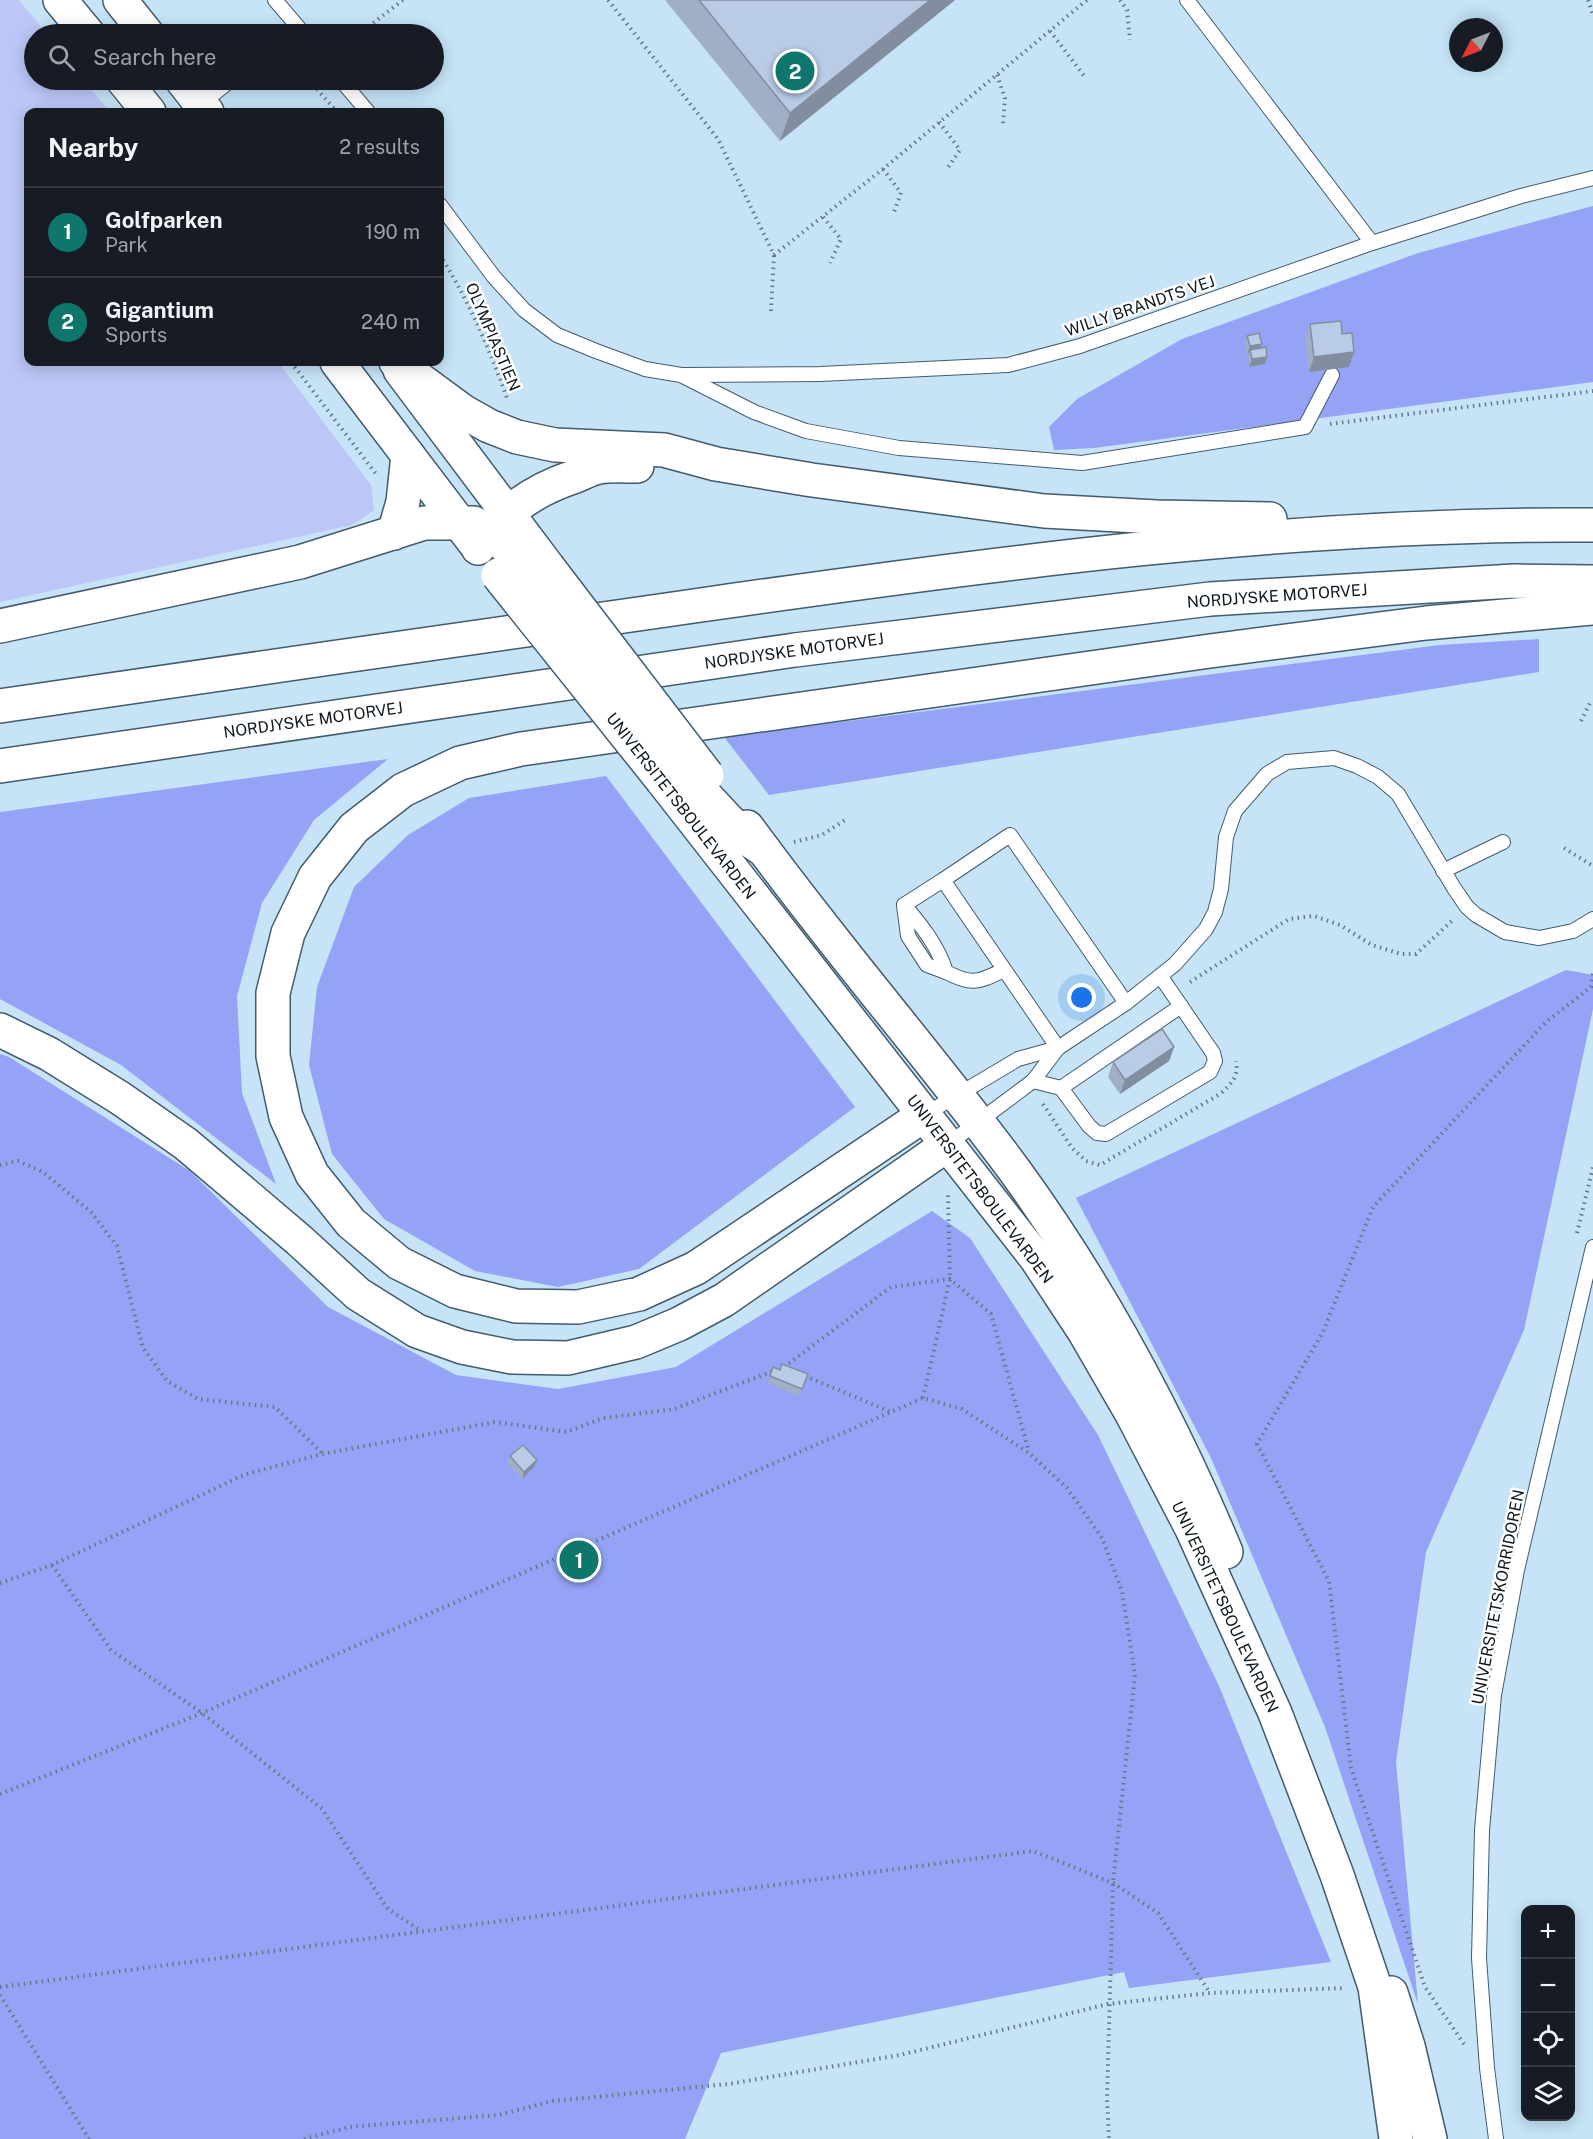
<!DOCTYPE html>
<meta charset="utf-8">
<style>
body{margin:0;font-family:"Public Sans",sans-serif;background:#242831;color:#f1f3f6}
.controls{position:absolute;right:18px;bottom:18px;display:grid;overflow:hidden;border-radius:12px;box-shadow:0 3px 15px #0003}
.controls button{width:54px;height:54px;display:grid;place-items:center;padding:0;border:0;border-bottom:2px solid #363941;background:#171b24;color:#f1f3f6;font:30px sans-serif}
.compass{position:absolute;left:1449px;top:18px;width:54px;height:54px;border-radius:50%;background:#171b24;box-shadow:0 3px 15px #0003;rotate:228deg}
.you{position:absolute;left:1082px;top:998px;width:21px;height:21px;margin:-15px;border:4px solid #fff;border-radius:50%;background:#1a73e8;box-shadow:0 0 0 9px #1a73e833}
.badge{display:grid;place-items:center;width:39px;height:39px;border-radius:50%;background:#0f766e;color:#fff;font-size:20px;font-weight:700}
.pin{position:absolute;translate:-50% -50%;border:3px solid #fff;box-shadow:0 2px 6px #0006}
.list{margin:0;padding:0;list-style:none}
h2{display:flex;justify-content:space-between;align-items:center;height:78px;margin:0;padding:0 24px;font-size:26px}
h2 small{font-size:20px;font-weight:400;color:#9ea1a6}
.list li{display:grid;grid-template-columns:39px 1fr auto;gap:18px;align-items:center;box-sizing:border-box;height:90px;padding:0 24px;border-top:2px solid #363941}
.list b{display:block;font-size:22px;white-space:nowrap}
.list p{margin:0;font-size:20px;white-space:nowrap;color:#9ea1a6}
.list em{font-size:20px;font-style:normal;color:#9ea1a6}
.icon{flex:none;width:33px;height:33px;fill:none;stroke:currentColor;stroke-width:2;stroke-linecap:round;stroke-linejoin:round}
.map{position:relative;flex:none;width:1593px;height:2139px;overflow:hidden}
.search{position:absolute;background:#171b24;box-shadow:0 3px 15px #0003;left:24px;top:24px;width:420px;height:66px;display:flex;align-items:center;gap:15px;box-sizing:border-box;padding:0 21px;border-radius:33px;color:#9ea1a6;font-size:22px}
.panel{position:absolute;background:#171b24;box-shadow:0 3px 15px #0003;left:24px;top:108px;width:420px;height:258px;border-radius:12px}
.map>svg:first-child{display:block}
.green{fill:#bcc7f8}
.forest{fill:#94a3f5}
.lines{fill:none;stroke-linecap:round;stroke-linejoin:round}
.lane-casing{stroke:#425b6d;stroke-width:16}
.secondary-casing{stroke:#425b6d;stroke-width:36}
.highway-casing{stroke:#425b6d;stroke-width:36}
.path{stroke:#657886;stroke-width:4;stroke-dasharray:1.5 4.5;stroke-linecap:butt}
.lane{stroke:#fff;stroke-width:14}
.secondary{stroke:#fff;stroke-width:33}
.highway{stroke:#fff;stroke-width:33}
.secondary-bridge-casing{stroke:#425b6d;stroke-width:36;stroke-linecap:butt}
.highway-bridge-casing{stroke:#425b6d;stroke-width:36;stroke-linecap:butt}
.secondary-bridge{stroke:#fff;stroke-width:33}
.highway-bridge{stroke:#fff;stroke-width:33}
.wall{fill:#9fafc5}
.shaded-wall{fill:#828ea0}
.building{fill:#b9cbe5;stroke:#828ea0;stroke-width:1.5}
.labels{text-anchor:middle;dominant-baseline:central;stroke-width:5;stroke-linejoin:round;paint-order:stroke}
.street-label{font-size:16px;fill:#0e181f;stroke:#fff}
</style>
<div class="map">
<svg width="1593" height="2139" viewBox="0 0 1593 2139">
<rect width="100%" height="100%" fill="#c6e3f7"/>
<polygon class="green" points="0,0 19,0 47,34 34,34 34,80 83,80 110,112 28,112 28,362 278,362 371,485 374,510 352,525 0,602"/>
<g class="forest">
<polygon points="1593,206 1593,382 1094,448 1054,450 1049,427 1077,399 1182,339 1418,253"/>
<polygon points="1539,639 1539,672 769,795 724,737 1440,645"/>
<polygon points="388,759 314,820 262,903 237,996 242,1093 276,1184 121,1065 0,999 0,812"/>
<polygon points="606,776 855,1107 639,1269 558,1287 475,1271 384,1219 332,1154 309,1065 317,987 354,887 408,835 469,798"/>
<polygon points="1566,970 1593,975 1593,1009 1524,1330 1426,1552 1396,1762 1418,2004 1325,1727 1211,1458 1076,1198"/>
<polygon points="0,1054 9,1057 190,1171 328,1307 456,1375 558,1389 676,1367 932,1211 970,1238 1098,1435 1219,1686 1331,1962 1129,1988 1124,1972 721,2053 685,2139 0,2139"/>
</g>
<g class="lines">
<defs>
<g id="lane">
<polyline points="275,0 304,34"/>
<polyline points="1187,0 1372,243"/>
<polyline points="341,80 368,112"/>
<polyline points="201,104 231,80"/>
<polyline points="440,205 494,277 524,310 557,335 596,351 645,369 681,375 754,412 806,431 899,448 1082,463 1305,427 1332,375"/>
<polyline points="683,375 820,374 1008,365 1080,346 1372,243 1521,196 1593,178"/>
<polyline points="1443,871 1503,842"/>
<path d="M943 880 904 905C922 926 938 946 946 972 973 986 978 982 1004 970"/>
<polyline points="904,905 908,936 927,965 946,972"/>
<polyline points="1058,1048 943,880 1010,835 1126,1003"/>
<polyline points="1033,1081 1061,1088 1089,1126 1097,1133 1106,1134 1210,1072 1215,1061 1213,1053 1161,977"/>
<polyline points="1061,1088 1181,1006"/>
<polyline points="924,1115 1018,1059 1058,1048 1126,1003 1175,964 1206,929 1215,912 1221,889 1226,837 1235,811 1267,774 1287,762 1334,758 1357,766 1378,777 1398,794 1454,888 1467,907 1476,915 1505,932 1539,938 1573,931 1593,919"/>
<polyline points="947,1145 1033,1081 1058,1048"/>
<polyline points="1496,2139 1487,2068 1479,1958 1482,1830 1494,1695 1517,1570 1593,1247"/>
</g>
<g id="secondary">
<polyline points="60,0 88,34"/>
<polyline points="120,0 147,34"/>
<polyline points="123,80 149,112"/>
<polyline points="182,80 207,112"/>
<polyline points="337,362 474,542"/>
<polyline points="400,370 548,567"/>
<polyline points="662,780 1036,1258 1084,1331 1132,1414 1192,1529 1275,1713 1337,1875 1375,1987 1396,2139"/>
<path d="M747 827C772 861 798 895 824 928 887 1009 954 1088 1015 1171 1100 1288 1170 1418 1226 1552"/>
<polyline points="1391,1993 1408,2046 1430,2139"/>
</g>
<g id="highway">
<polyline points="396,362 464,412 489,426 517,437 555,445 664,450 716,464 812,480 1044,511 1157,517 1270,519"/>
<polyline points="394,533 403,502 408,455"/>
<path d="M478 548C502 512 532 491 573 477 581 474 590 469 599 467 611 465 625 466 637 466"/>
<polyline points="0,626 300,562 424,523 474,523 501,541 526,571"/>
<path d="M0 706C231 672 463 639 694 606 992 563 1292 523 1593 525"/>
<polyline points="0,766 795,650 1210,599 1514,581 1593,582"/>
<polyline points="688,777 743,836 764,850"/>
<polyline points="0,1030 49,1054 120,1098 186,1144 299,1240 358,1294 417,1331 462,1347 512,1357 568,1358 636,1342 679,1324 724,1300 947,1145"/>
<polyline points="924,1115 696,1268 639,1294 578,1307 516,1306 455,1291 399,1263 351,1223 312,1174 286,1117 273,1056 273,993 288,933 315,877 354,828 403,790 460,763 521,749 1210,651 1426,623 1593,608"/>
</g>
</defs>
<use href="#lane" class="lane-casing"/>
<use href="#secondary" class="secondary-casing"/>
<use href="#highway" class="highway-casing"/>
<g class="path">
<polyline points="608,0 718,139 774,255 883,169 1087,0"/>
<polyline points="1120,0 1127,10 1130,40"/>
<polyline points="1588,0 1593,15"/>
<polyline points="1050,31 1085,77"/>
<polyline points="359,34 403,0"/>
<polyline points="997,75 1005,98 1003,124"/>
<polyline points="309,80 337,112"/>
<polyline points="939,122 960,150 947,169"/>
<polyline points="883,169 901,193 894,212"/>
<polyline points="823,217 841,239 830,263"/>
<path d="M440 255C469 301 490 350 508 401"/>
<polyline points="771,311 774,255"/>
<polyline points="291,362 376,474"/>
<polyline points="1330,424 1593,391"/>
<polyline points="1581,721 1590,703 1593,703"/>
<polyline points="794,842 822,835 845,820"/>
<polyline points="1564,848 1593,866"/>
<polyline points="1190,982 1289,919 1314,916 1340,925 1372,945 1401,954 1416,954 1454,919"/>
<path d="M1043 1104 1072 1148 1086 1161 1100 1165 1220 1094C1231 1084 1239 1077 1236 1061"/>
<polyline points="0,1165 18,1161 43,1172 91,1212 117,1246 143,1348 167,1381 198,1399 275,1407 322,1453"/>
<polyline points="1577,1233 1593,1167"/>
<polyline points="784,1367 891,1287 950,1279 991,1314 1029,1452"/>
<polyline points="805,1376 891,1412"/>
<polyline points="923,1398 950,1279 948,1194"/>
<polyline points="52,1565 111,1650 202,1713 322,1809 388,1909 421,1931"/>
<polyline points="0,1583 52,1565 246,1474 322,1454 495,1422 567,1432 603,1418 674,1409 784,1367"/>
<polyline points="0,1794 202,1713 923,1398 962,1409 1029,1453 1067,1488 1102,1538 1122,1591 1135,1675 1113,1883 1107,2099 1109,2139"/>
<polyline points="0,1987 1033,1851 1113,1883 1158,1913 1210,1993"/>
<polyline points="0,1995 89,2139"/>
<polyline points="1464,2044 1425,1987 1351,1768 1329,1581 1257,1444 1323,1332 1373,1207 1546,1022 1591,987 1593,973"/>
<polyline points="304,2139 349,2127 498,2115 553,2101 729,2084 900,2055 1108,2004 1210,1993 1345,1988"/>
</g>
<use href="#lane" class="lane"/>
<use href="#secondary" class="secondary"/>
<use href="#highway" class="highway"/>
<defs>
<g id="secondary-bridge">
<polyline points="548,567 707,775"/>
<polyline points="498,575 662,780"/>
</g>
<polyline id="highway-bridge" points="526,571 688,777"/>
</defs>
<use href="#secondary-bridge" class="secondary-bridge-casing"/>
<use href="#highway-bridge" class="highway-bridge-casing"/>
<use href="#secondary-bridge" class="secondary-bridge"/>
<use href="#highway-bridge" class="highway-bridge"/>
</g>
<g class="wall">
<polygon points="665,0 955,0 780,141"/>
<polygon points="1310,324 1342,334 1354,352 1349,367 1309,372 1305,339"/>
<polygon points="1247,336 1262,344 1260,348 1267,357 1265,364 1249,367 1248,357 1249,353 1247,354 1245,343"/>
<polygon points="1174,1047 1169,1061 1120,1094 1108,1077 1113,1062"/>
<polygon points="773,1367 780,1370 808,1374 799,1396 767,1383"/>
<polygon points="510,1456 537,1460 534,1467 522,1479 508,1464"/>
</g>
<g class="shaded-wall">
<polygon points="930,0 955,0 780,141 790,113"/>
<polygon points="1262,344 1259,351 1250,350 1249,353 1247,354 1250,346"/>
<polygon points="1354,352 1349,367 1309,372 1314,357"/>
<polygon points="1267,357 1265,364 1249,367 1252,359"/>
<polygon points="1174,1047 1169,1061 1120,1094 1125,1080"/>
<polygon points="537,1460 534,1467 522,1479 524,1472"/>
</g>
<g class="building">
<polygon points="699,0 930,0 790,113"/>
<polygon points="1341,321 1342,334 1352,333 1354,352 1314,357 1310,324"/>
<polygon points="1259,333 1262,344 1250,346 1247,336"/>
<polygon points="1266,347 1267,357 1252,359 1250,350"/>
<polygon points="1162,1029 1174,1047 1125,1080 1113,1062"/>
<polygon points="782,1364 808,1374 802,1389 770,1376 773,1367 780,1370"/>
<polygon points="523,1445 537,1460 524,1472 510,1456"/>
</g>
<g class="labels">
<g class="street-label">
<text transform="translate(1140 306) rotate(-19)">WILLY BRANDTS VEJ</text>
<text transform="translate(493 337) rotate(67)">OLYMPIASTIEN</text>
<text transform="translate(1277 596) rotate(-4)">NORDJYSKE MOTORVEJ</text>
<text transform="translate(794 651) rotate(-8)">NORDJYSKE MOTORVEJ</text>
<text transform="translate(313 720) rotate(-8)">NORDJYSKE MOTORVEJ</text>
<text transform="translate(681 806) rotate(52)">UNIVERSITETSBOULEVARDEN</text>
<text transform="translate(980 1189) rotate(53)">UNIVERSITETSBOULEVARDEN</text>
<text transform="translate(1498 1597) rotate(-79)">UNIVERSITETSKORRIDOREN</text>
<text transform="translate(1225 1607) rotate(65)">UNIVERSITETSBOULEVARDEN</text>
</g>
</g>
</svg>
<div class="controls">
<button>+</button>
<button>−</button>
<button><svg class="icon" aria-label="locate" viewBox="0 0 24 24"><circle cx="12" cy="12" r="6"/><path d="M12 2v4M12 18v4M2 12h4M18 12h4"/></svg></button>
<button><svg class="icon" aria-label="layers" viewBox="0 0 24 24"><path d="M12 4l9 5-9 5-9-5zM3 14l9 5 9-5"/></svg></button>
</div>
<svg class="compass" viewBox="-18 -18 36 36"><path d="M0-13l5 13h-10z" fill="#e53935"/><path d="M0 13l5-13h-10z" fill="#9ea1a6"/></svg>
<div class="you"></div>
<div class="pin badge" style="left:579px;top:1560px">1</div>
<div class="pin badge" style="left:795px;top:71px">2</div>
<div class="search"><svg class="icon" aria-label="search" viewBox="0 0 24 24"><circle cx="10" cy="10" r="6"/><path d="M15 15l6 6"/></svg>Search here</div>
<section class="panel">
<h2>Nearby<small>2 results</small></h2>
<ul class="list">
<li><span class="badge">1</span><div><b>Golfparken</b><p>Park</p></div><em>190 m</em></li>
<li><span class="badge">2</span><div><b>Gigantium</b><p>Sports</p></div><em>240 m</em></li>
</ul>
</section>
</div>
